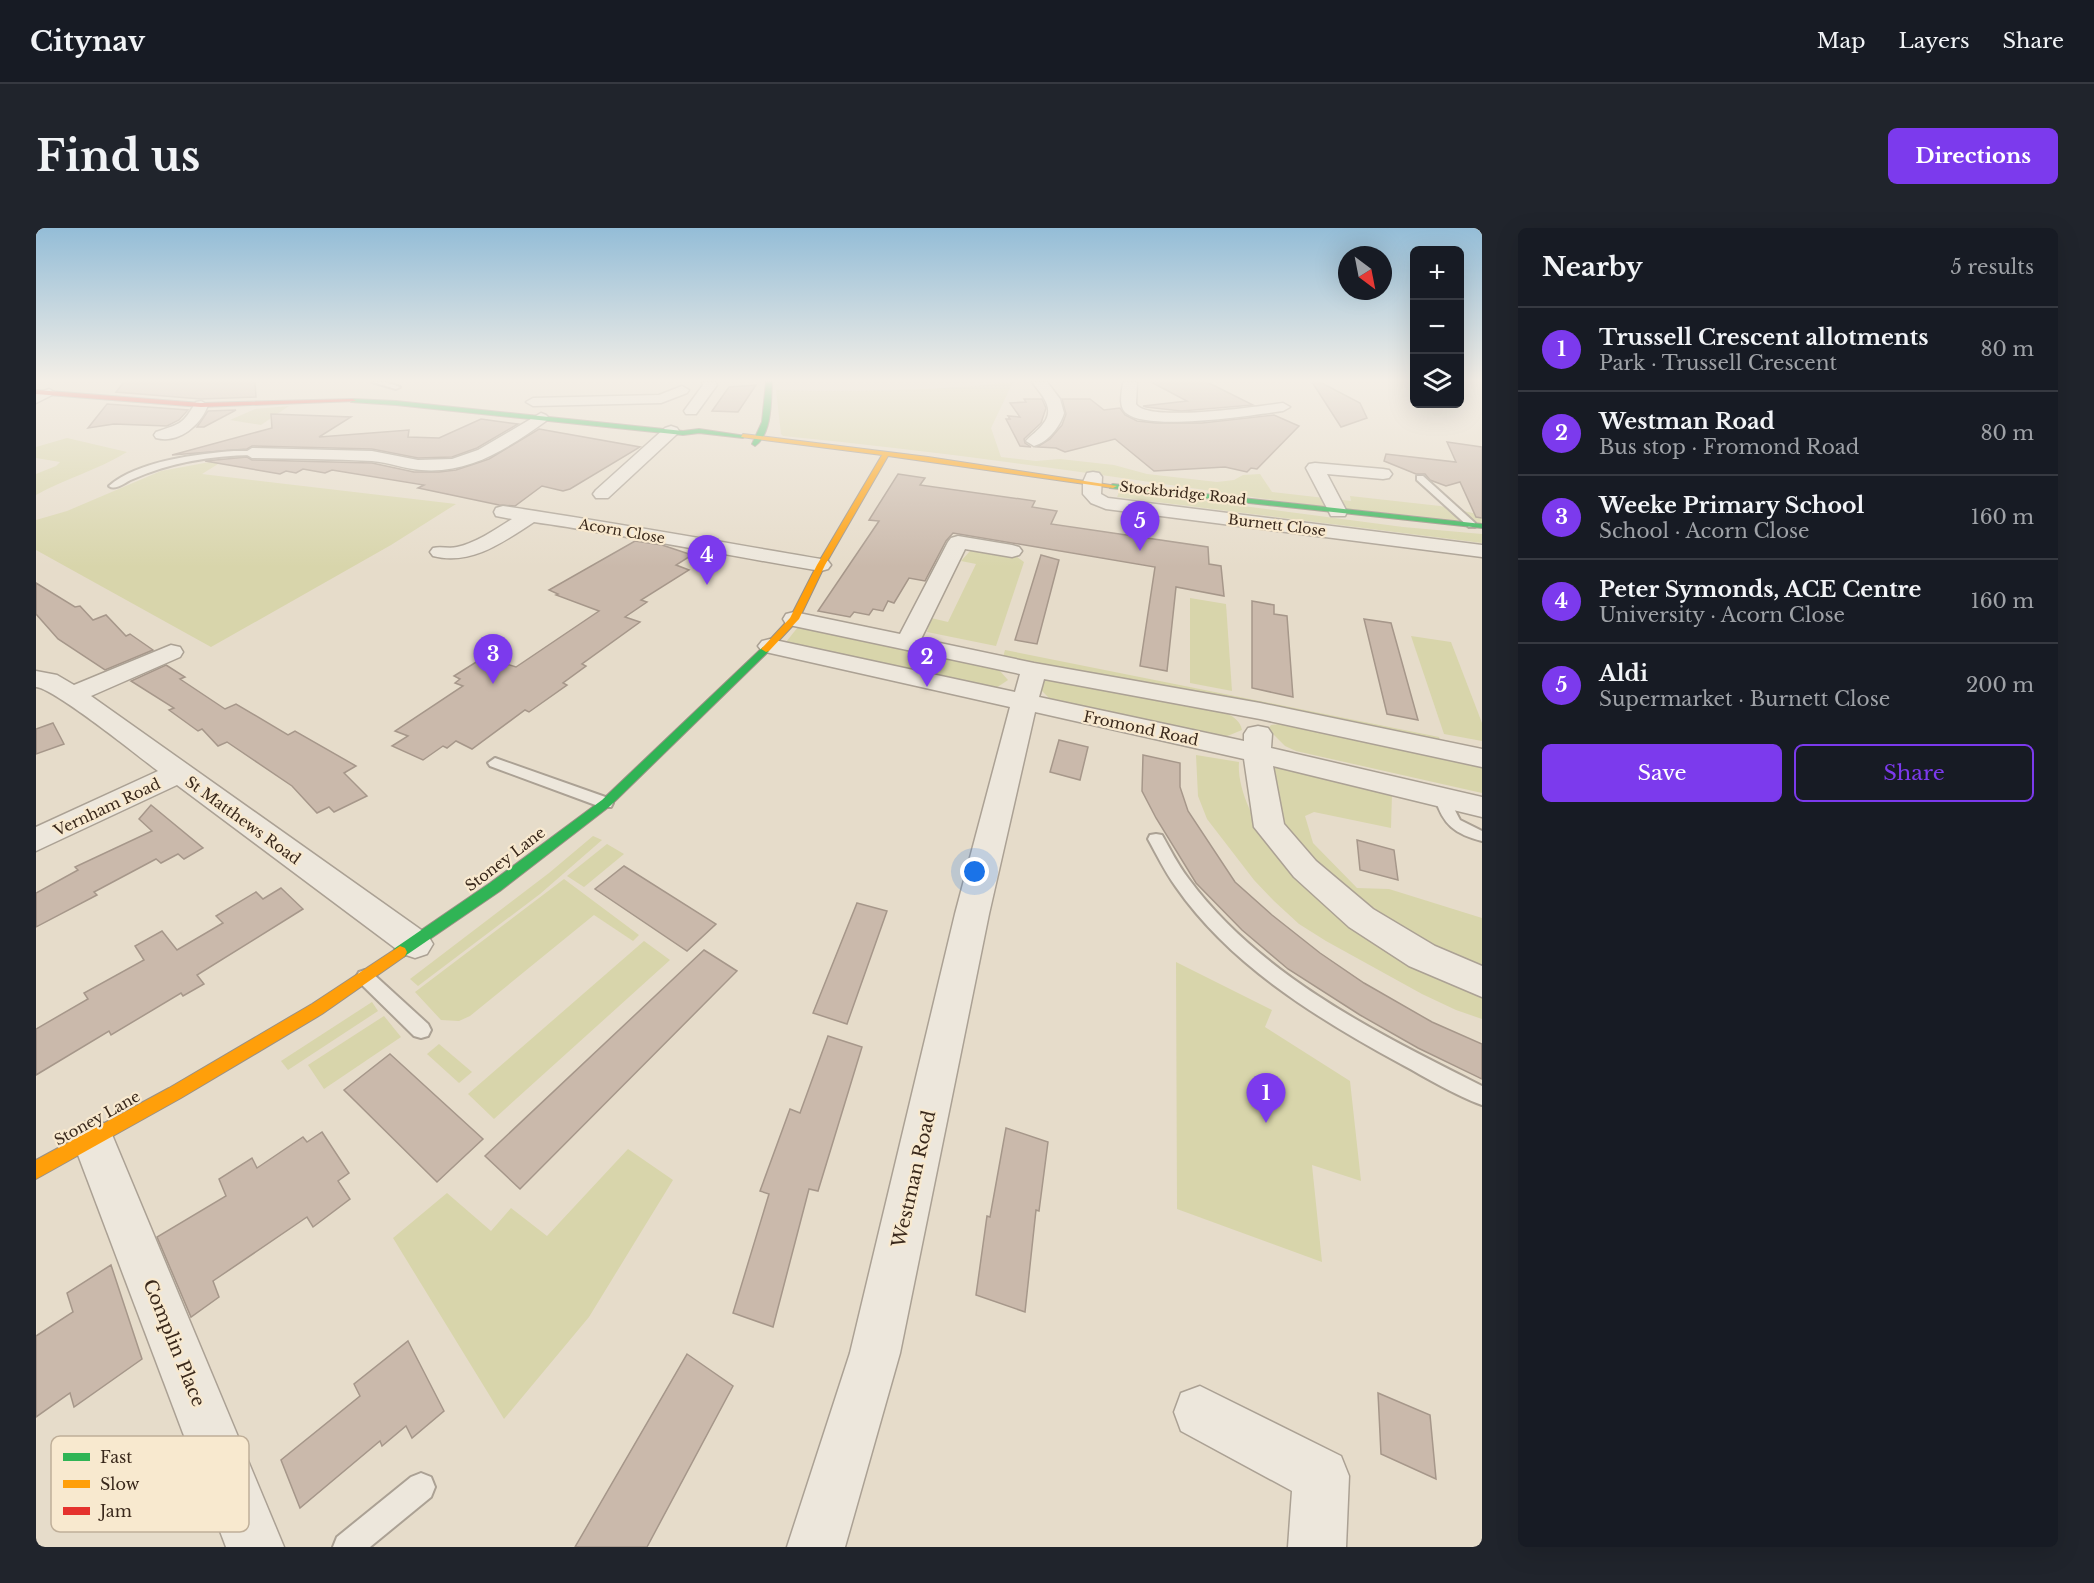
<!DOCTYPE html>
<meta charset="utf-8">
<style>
body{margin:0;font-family:"Libre Baskerville",serif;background:#20242c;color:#f1f3f6}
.controls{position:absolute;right:18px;top:18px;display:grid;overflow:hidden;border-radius:9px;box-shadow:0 6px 24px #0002}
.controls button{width:54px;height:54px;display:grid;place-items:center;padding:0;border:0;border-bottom:2px solid #363941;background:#171b24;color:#f1f3f6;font:30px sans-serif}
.compass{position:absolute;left:1302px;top:18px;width:54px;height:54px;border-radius:50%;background:#171b24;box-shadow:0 6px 24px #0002;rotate:148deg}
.you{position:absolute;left:939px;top:644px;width:21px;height:21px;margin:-15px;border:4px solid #fff;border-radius:50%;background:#1a73e8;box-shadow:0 0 0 9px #1a73e833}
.badge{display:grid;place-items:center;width:39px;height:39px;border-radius:50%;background:#7c3aed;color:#fff;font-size:20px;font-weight:700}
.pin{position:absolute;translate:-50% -50px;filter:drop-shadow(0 2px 3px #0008)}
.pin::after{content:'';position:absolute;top:32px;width:21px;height:18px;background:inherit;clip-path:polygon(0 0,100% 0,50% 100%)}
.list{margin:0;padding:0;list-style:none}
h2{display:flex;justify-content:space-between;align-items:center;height:78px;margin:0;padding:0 24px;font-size:26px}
h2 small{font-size:20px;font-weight:400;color:#9ea1a6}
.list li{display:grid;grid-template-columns:39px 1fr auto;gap:18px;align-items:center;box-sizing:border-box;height:84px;padding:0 24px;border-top:2px solid #363941}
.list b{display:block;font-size:22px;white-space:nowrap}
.list p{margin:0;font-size:20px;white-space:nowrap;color:#9ea1a6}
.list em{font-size:20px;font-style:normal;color:#9ea1a6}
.actions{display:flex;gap:12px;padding:18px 24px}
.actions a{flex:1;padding:14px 0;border:2px solid #7c3aed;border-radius:9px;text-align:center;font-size:21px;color:#7c3aed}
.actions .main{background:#7c3aed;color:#fff}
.icon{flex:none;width:33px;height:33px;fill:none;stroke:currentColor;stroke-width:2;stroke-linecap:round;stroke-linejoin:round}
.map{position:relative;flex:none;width:1446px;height:1319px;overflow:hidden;border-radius:9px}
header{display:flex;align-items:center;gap:36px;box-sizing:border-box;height:84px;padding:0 30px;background:#171b24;border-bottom:2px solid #363941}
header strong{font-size:28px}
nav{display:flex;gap:33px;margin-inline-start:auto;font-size:21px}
.intro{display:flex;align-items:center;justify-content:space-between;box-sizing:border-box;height:144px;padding:0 36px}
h1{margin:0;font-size:42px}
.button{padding:15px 27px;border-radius:9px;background:#7c3aed;color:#fff;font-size:21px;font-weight:700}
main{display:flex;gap:36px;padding:0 36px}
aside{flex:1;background:#171b24;border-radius:9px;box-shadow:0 6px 24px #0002}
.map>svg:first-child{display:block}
.green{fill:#d8d5ab}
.cemetery{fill:#d2cfab}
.building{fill:#cab9ab;stroke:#a6978a;stroke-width:1.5}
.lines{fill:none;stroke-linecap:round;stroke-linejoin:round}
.lane-casing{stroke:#aba194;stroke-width:4}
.street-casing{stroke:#aba194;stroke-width:3}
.fast-casing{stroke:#9a9084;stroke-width:2}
.slow-casing{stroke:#9a9084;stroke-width:2}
.jam-casing{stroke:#9a9084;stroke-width:2}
.lane{fill:#ede7dc;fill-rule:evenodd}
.street{fill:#ede7dc;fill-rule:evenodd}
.fast{fill:#30b455;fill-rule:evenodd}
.slow{fill:#ff9f0a;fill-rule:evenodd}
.jam{fill:#e5322d;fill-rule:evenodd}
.labels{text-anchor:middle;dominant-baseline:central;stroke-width:4.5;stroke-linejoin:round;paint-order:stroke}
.far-street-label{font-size:14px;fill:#39281b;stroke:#f8e9cf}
.street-label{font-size:15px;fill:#39281b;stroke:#f8e9cf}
.near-street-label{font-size:18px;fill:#39281b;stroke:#f8e9cf}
.key{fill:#f8e9cf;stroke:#bfaf99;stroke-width:1.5}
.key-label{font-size:16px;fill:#39281b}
</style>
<header>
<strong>Citynav</strong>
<nav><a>Map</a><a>Layers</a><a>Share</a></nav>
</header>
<div class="intro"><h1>Find us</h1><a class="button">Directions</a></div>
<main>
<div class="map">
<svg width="1446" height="1319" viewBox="0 0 1446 1319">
<rect width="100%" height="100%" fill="#e6dcca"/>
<g class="green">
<path d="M977 154 955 200 965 229 1000 233 1024 231 1078 237 1111 246 1181 254 1198 252 1207 247 1224 246 1236 264 1315 273 1314 268 1404 278 1446 287V295C1369 286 1292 280 1216 269 1060 246 904 223 747 208L745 206 740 162C819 164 898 163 977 154Z"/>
<path d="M31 210 91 224C62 242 30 250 0 267V246L20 238 24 234 0 230V219Z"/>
<polygon points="190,231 166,246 420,276 355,317 175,419 0,322 0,292 31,283 125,243"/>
<polygon points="1084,262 1367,299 1446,306 1446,315 1081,269"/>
<polygon points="935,322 977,326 988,334 960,418 891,404 895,390 912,394 940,336 925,333"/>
<polygon points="1154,370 1190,376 1196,463 1154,455"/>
<polygon points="762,399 940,434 963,442 972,452 960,460 949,458 750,414"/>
<polygon points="1375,408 1415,414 1446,495 1446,513 1408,506"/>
<polygon points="969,422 1403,509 1406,519 967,429"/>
<path d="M1011 452 1190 485C1198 489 1204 493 1206 502L1189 509 1177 507 1013 470 1002 459 1004 454Z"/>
<polygon points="1244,496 1446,536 1446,565 1260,523 1249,518 1232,501 1235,497"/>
<path d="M1160 527 1203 534C1200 569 1231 617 1254 642L1446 759V791L1420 782 1386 766 1290 713 1263 696 1238 673 1218 652 1171 591 1162 568Z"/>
<polygon points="1234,535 1356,566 1355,600 1278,584 1269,588 1277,615 1321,660 1353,661 1446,690 1446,743 1407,730 1291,652 1244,591"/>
<polygon points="557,608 566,612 504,666 382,758 374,751 513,645"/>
<polygon points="571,616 588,626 548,659 531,648"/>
<polygon points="528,651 603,707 597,713 558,687 434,788 423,793 405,792 379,764"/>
<polygon points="608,713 634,732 458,891 432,866"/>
<polygon points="1140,734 1236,782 1229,799 1314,853 1325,953 1276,937 1286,1034 1141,981"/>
<polygon points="336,774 342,783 252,842 245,833"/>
<polygon points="348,788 365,809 288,861 272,837"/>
<polygon points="403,816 436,844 423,855 391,826"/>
<polygon points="592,921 637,952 553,1089 468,1191 357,1010 411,965 455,1003 475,980 511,1008"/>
</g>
<polygon class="cemetery" points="253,178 225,197 194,192 219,181"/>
<g class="building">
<polygon points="88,154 219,154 220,169 165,171 80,164"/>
<polygon points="1115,154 1171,154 1217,177 1145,183 1110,179 1107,178 1151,173"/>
<polygon points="1276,154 1284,154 1324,175 1331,190 1305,199"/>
<polygon points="720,157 702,184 676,183 693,159"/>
<polygon points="988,171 1006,171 1010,180 1005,195 988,211 989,215 995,219 984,218 970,191 974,191 972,188 984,189 974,175 990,174"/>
<polygon points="1026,171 1054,171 1068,182 1084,180 1089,187 1101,193 1120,195 1166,195 1238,187 1263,198 1221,241 1215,240 1211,244 1189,239 1118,243 1079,211 1029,224 1020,220 1001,219 1014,211 1026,197 1030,186"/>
<polygon points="71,176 152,182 143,192 131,198 78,196 52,200"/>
<polygon points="200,182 168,199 161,199 172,183"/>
<polygon points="235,186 315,189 283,209 373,202 372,209 403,210 445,191 482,196 441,220 416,229 382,230 336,221 216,218 211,221 136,227 236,200"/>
<polygon points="503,201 604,219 534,261 527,263 506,258 479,278 463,277 382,260 388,257 296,242 289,245 267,241 260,245 250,243 244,246 169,233 211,229 216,232 336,235 378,244 403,244 420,242 453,231"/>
<polygon points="1411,214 1446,219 1446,290 1440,289 1424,254 1410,258 1394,252 1389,246 1380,246 1348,233 1350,226 1420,234"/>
<polygon points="862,246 889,250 884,257 999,273 996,279 1021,283 1015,296 1172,319 1173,336 1185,338 1188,368 1140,359 1131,443 1104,438 1119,339 917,305 910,313 889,353 873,350 858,375 852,373 847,383 837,381 833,387 818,384 814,389 782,383 843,293 833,292"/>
<polygon points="599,313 626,317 656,327 640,337 653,342 605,372 611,374 589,389 604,394 546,436 550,438 527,455 531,457 493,484 489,482 436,521 420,513 411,520 407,518 387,532 356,518 372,508 359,503 427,458 419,455 424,451 418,448 448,429 480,439 563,383 520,367 522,366 513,362"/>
<polygon points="1005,327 1023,332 1001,416 979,412"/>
<polygon points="0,355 39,379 44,378 57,392 70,387 90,408 94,406 117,422 69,442 22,411 0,386"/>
<polygon points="1216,373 1238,377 1238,386 1251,388 1257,469 1216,460"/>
<polygon points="1328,391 1355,395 1382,492 1351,486"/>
<polygon points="130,437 149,449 144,451 189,481 200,476 252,507 259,503 320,538 308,545 331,568 298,584 293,579 281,585 256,558 191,514 182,518 166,501 162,503 133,482 138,480 95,453"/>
<polygon points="17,495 28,516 0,526 0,501"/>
<polygon points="1023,512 1052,519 1044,552 1014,544"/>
<polygon points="1107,527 1144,535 1144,559 1152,583 1199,654 1236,687 1284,725 1328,755 1396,794 1446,816 1446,851 1382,820 1324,787 1252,741 1206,702 1160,655 1120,590 1106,563"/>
<polygon points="115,577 167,620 148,631 142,626 125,635 120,631 58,664 61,667 0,699 0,665 42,642 39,639 116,603 103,591"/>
<polygon points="1321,612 1358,622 1362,652 1324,642"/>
<polygon points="588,638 680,696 651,723 559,661"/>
<polygon points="245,660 267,681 161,747 168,756 147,768 145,765 75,807 73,803 0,847 0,801 52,771 48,765 108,732 99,718 126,703 141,722 187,695 180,688 220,664 227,671"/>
<polygon points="821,675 851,683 811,796 777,785"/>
<polygon points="668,722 701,743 484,961 449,928"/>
<polygon points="792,808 826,819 782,963 773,961 737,1099 697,1085 733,966 724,963 754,881 764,885"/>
<polygon points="354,826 447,911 401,954 308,862"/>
<polygon points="970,900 1012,914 1003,983 1000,982 989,1084 940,1067 951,988 954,989"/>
<polygon points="286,904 313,945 302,953 314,971 277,999 271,989 177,1053 183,1069 155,1089 121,1009 190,968 183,951 216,930 221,940 267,909 271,914"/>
<polygon points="75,1037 106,1131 38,1179 34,1165 0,1189 0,1108 37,1084 31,1065"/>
<polygon points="372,1113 408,1183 376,1210 370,1198 346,1218 344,1213 264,1280 245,1232 324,1168 318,1156"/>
<polygon points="651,1126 697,1158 611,1319 539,1319"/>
<polygon points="1342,1165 1394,1187 1400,1251 1345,1226"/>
</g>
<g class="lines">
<defs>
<g id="lane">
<polygon points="336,154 349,154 364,159 360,161"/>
<path d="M198 223H216L220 225 216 227C175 228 135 234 97 251 89 254 80 263 73 258 101 233 161 226 198 223Z"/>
<polygon points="1381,248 1387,248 1439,295 1439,299 1433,299 1381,252"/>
<polygon points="459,530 575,571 577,575 575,579 565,579 454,538 452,535"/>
<path d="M1406 565 1411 567 1424 592 1446 603V613C1419 606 1407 597 1399 570Z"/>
<path d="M1120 606 1126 607C1134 621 1142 637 1152 650 1224 748 1341 805 1446 858V877C1418 867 1391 850 1365 836 1282 791 1194 737 1140 659 1129 644 1121 627 1112 611L1114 607Z"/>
<polygon points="329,742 335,744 392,796 395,802 392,808 385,810 378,808 323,754 320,749 323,744"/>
<polygon points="385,1245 395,1249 399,1259 395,1269 334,1319 297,1319 301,1309 375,1249"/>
</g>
<g id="street">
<polygon points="666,154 680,154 681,157 660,186 650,186 648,183 667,157"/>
<path d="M996 154H1011L1024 171 1028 185C1024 199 1012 214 998 218L990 213C995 207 1002 203 1007 196 1020 181 1006 167 996 154Z"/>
<path d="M1087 154H1101L1100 176C1112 195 1223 178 1247 175L1254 179 1247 183C1216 187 1113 204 1090 185 1082 178 1086 164 1087 154Z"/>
<polygon points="646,158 653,162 651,165 625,175 497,178 490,174 497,170 623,167"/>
<polygon points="13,161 20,165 0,175 0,166"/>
<path d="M165 173 172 177C165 197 143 216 120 210L118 207 120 204C146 195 146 197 160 174Z"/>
<path d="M505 185 510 187 513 190 510 193C472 220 434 246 385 242 368 241 352 234 336 233 296 231 256 231 216 230L208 225 216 220 336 223 382 232 416 231 442 222Z"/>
<polygon points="635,198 641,200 643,203 641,206 572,270 560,270 557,266 560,262 629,200"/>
<polygon points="1279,235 1347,241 1353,242 1356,246 1353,250 1347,251 1291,246 1311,284 1309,288 1295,288 1293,284 1270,240 1273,236"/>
<polygon points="1057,244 1063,245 1066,249 1065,266 1072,270 1446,317 1446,329 1070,281 1055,275 1047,266 1047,254 1051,245"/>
<path d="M467 278C573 294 679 313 785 331L792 333 795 337 792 341 785 343C689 327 594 308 498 294 467 314 435 338 397 328L394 324 397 320C405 318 413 321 421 319 440 315 460 301 476 291L460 288 458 284 460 280Z"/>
<polygon points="922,308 976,317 983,319 986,323 983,327 976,329 929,321 885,411 998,435 1224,475 1446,521 1446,539 1224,491 1008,451 1003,469 1208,513 1208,506 1212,500 1222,498 1232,500 1236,506 1235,520 1446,569 1446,589 1237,538 1248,596 1280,633 1337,681 1399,718 1446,738 1446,769 1373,738 1313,699 1258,649 1218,599 1208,531 999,484 953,686 864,1125 809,1319 751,1319 814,1125 919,686 974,479 734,425 726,423 722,418 726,413 734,411 979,464 984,446 758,398 750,396 747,391 750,386 758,384 864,406 912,314 915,310"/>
<path d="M135 417 144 419 147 424 144 429 55 468 391 706 397 716 391 726 379 730 367 726 141 557 0 623V599L122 543C102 528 18 460 0 459V443L21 447 38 457Z"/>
<polygon points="57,891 72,897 248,1319 190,1319 36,911 42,897"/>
<polygon points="1164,1158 1305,1228 1313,1248 1310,1319 1252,1319 1256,1263 1145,1203 1138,1184 1145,1165"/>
</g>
<g id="fast">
<path d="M730 154H736C735 174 736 206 719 218L716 216 726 194Z"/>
<polygon points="317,171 360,173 647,203 663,201 710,208 707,210 663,205 647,207 360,177 315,174"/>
<polygon points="1077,256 1446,296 1446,300 1074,260 1073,258"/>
<polygon points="730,418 733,419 733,423 574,578 464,663 369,728 364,730 359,728 357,724 359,720 454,655 566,572 727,419"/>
</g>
<g id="slow">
<polygon points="707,206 892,229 1081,258 1077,260 852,228 789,337 763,391 733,423 730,424 725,421 754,390 781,337 846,227 705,209"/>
<polygon points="364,718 369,720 371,724 369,728 286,786 145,870 0,951 0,932 133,860 276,776"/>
</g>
<polygon id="jam" points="0,162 165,175 317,171 320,173 165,179 0,166"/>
</defs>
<use href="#lane" class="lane-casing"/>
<use href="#street" class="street-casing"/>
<use href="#fast" class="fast-casing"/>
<use href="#slow" class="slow-casing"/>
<use href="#jam" class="jam-casing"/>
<use href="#lane" class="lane"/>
<use href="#street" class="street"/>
<use href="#fast" class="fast"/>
<use href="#slow" class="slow"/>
<use href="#jam" class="jam"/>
</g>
<linearGradient id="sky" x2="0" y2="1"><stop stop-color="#94bdd7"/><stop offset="0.45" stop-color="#f4efe7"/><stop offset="1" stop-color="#f4efe7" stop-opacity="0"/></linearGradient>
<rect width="1446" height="339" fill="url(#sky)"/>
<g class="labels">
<g class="far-street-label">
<text transform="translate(1147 265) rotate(6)">Stockbridge Road</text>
<text transform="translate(1241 297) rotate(7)">Burnett Close</text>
<text transform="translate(586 303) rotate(10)">Acorn Close</text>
</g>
<g class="street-label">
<text transform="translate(1105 500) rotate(12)">Fromond Road</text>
<text transform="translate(71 579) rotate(-25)">Vernham Road</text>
<text transform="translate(207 592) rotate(36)">St Matthews Road</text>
<text transform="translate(469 631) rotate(-37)">Stoney Lane</text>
<text transform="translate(61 890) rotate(-29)">Stoney Lane</text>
</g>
<g class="near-street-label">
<text transform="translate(878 951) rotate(-77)">Westman Road</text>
<text transform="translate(138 1115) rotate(68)">Complin Place</text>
</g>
</g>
<rect x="15" y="1208" width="198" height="96" rx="9" class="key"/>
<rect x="27" y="1225" width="27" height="8" fill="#30b455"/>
<rect x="27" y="1252" width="27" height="8" fill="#ff9f0a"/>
<rect x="27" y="1279" width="27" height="8" fill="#e5322d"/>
<g class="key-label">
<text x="64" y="1235">Fast</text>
<text x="64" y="1262">Slow</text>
<text x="64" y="1289">Jam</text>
</g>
</svg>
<div class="controls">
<button>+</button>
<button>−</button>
<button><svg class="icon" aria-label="layers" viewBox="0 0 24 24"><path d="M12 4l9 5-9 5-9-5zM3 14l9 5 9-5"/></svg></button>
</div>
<svg class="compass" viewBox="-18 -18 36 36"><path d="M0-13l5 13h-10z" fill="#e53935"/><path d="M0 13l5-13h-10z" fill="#9ea1a6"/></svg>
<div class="you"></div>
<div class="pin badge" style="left:1230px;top:895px">1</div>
<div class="pin badge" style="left:891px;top:459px">2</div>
<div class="pin badge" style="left:457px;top:456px">3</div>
<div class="pin badge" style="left:671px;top:357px">4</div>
<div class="pin badge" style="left:1104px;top:323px">5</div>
</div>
<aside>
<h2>Nearby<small>5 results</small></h2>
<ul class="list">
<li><span class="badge">1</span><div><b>Trussell Crescent allotments</b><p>Park · Trussell Crescent</p></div><em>80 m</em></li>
<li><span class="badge">2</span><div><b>Westman Road</b><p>Bus stop · Fromond Road</p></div><em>80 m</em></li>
<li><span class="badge">3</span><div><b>Weeke Primary School</b><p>School · Acorn Close</p></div><em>160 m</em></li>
<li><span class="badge">4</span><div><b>Peter Symonds, ACE Centre</b><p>University · Acorn Close</p></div><em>160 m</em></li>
<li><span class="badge">5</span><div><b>Aldi</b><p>Supermarket · Burnett Close</p></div><em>200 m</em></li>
</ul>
<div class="actions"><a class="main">Save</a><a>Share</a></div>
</aside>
</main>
